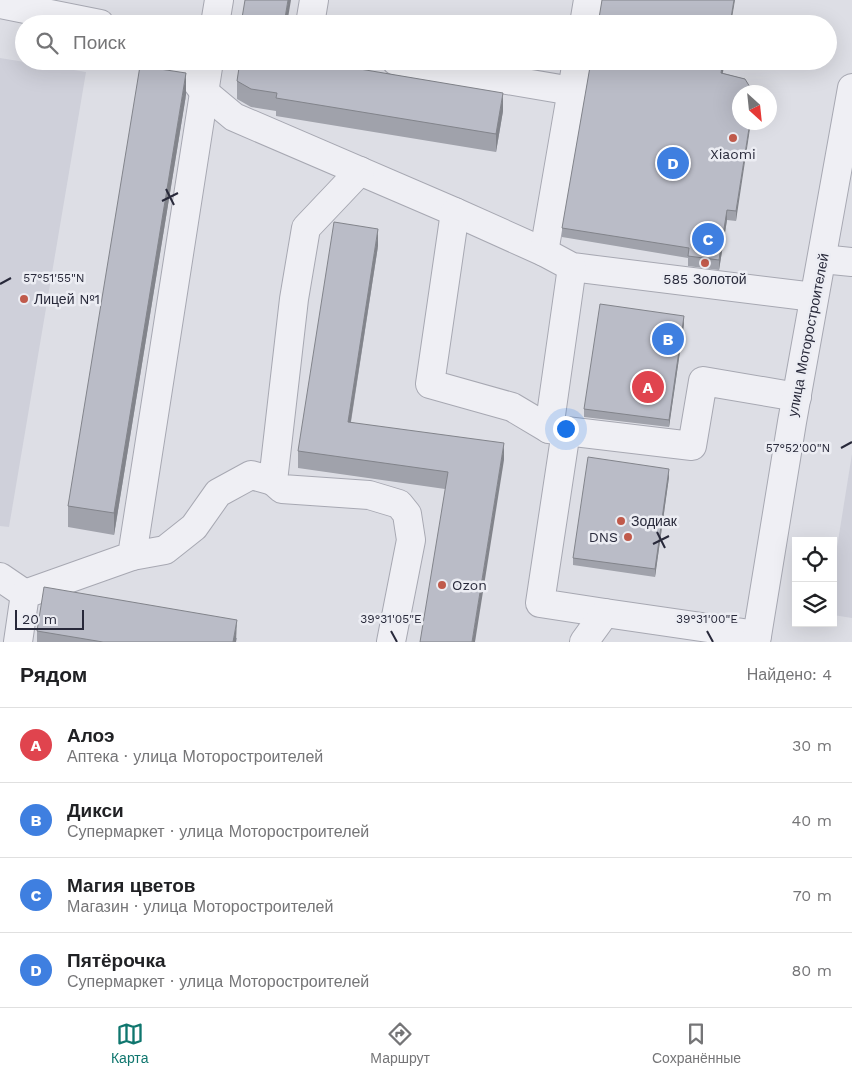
<!DOCTYPE html>
<html lang="ru">
<meta charset="utf-8">
<style>
body{margin:0;font-family:"Work Sans",sans-serif;background:#f2f2f2;color:#202124}
.controls{position:absolute;right:15px;bottom:15px;display:grid;overflow:hidden;border-radius:0px;box-shadow:0 5px 20px #0002}
.controls button{width:45px;height:45px;display:grid;place-items:center;padding:0;border:0;border-bottom:1px solid #e0e0e0;background:#fff;color:#202124;font:25px sans-serif}
.compass{position:absolute;left:732px;top:85px;width:45px;height:45px;border-radius:50%;background:#fff;box-shadow:0 5px 20px #0002;rotate:153deg}
.scale{position:absolute;left:15px;bottom:12px;width:69px;box-sizing:border-box;padding-left:5px;border:2px solid #28293a;border-top:0;font-size:14px;line-height:18px;white-space:nowrap;color:#28293a;-webkit-text-stroke:4px #ecedf3;paint-order:stroke}
.you{position:absolute;left:565px;top:428px;width:18px;height:18px;margin:-12px;border:4px solid #fff;border-radius:50%;background:#1a73e8;box-shadow:0 0 0 8px #1a73e833}
.badge{display:grid;place-items:center;width:32px;height:32px;border-radius:50%;background:#0f766e;color:#fff;font-size:16px;font-weight:700}
.pin{position:absolute;translate:-50% -50%;border:2px solid #fff;box-shadow:0 1px 5px #0006}
.list{margin:0;padding:0;list-style:none}
h2{display:flex;justify-content:space-between;align-items:center;height:65px;margin:0;padding:0 20px;font-size:21px}
h2 small{font-size:16px;font-weight:400;color:#757577}
.list li{display:grid;grid-template-columns:32px 1fr auto;gap:15px;align-items:center;box-sizing:border-box;height:75px;padding:0 20px;border-top:1px solid #e0e0e0}
.list b{display:block;font-size:19px;white-space:nowrap}
.list p{margin:0;font-size:16px;white-space:nowrap;color:#757577}
.list em{font-size:16px;font-style:normal;color:#757577}
.icon{flex:none;width:28px;height:28px;fill:none;stroke:currentColor;stroke-width:2;stroke-linecap:round;stroke-linejoin:round}
.map{position:relative;flex:none;width:852px;height:642px;overflow:hidden}
.search{position:absolute;background:#fff;box-shadow:0 5px 20px #0002;left:15px;right:15px;top:15px;height:55px;display:flex;align-items:center;gap:12px;box-sizing:border-box;padding:0 18px;border-radius:28px;color:#757577;font-size:19px}
.sheet{height:365px;background:#fff}
nav{display:flex;justify-content:space-around;align-items:center;box-sizing:border-box;height:70px;border-top:1px solid #e0e0e0;background:#fff;font-size:14px;color:#757577}
nav a{display:grid;justify-items:center;gap:2px}
nav .on{color:#0f766e}
.map>svg:first-child{display:block}
.built{fill:#cfd0da}
.lines{fill:none;stroke-linecap:round;stroke-linejoin:round}
.minor-casing{stroke:#a7a8b2;stroke-width:30}
.minor{stroke:#efeff4;stroke-width:28}
.wall{fill:#a0a2ab}
.shaded-wall{fill:#82848b}
.building{fill:#babcc7;stroke:#82848b}
.ticks{fill:none;stroke:#28293a;stroke-width:2}
.poi-dot{fill:#c05a4b;stroke:#ecedf3;stroke-width:2}
.labels{text-anchor:middle;dominant-baseline:central;stroke-width:5;stroke-linejoin:round;paint-order:stroke}
.poi-label{font-size:14px;fill:#28293a;stroke:#ecedf3;text-anchor:start}
.street-label{font-size:14px;fill:#28293a;stroke:#ecedf3}
.ticks-label{font-size:12px;text-anchor:middle;fill:#28293a;stroke:#ecedf3;stroke-width:5;stroke-linejoin:round;paint-order:stroke}
</style>
<div class="map">
<svg width="852" height="642" viewBox="0 0 852 642">
<rect width="100%" height="100%" fill="#dddee5"/>
<g class="built">
<polygon points="0,58 86,72 9,527 0,526"/>
<polygon points="852,454 852,618 833,615 833,572"/>
</g>
<g class="lines">
<defs>
<g id="minor">
<polyline points="0,4 100,24"/>
<polyline points="215,24 219,0"/>
<polyline points="310,24 314,0"/>
<polyline points="584,24 588,0"/>
<polyline points="181,61 204,92 234,117 455,212 544,252 572,267 814,297"/>
<polyline points="396,61 572,91"/>
<polyline points="360,171 306,228 294,299 273,481 282,489 369,495 399,504 407,514 411,540 391,642"/>
<polyline points="455,212 430,384 512,407 549,429"/>
<polyline points="544,252 577,61"/>
<polyline points="822,259 852,262"/>
<polyline points="572,267 549,429 692,446 703,381 797,397"/>
<polyline points="566,431 540,603 605,613"/>
<polyline points="132,556 165,550 194,527 218,493 251,475 273,481"/>
<polyline points="0,577 25,594"/>
<polyline points="18,642 25,594 132,556 209,61"/>
<polyline points="584,642 605,613 757,635"/>
<polyline points="756,642 792,422 852,88"/>
</g>
</defs>
<use href="#minor" class="minor-casing"/>
<use href="#minor" class="minor"/>
</g>
<g class="wall">
<polygon points="236,61 312,61 503,111 496,152 276,116 276,111 251,107 237,99 237,81 239,69 236,69"/>
<polygon points="723,73 745,79 736,221 727,220 719,270 688,266 688,258 562,237 562,228"/>
<polygon points="186,95 114,535 68,527 68,506"/>
<polygon points="378,246 351,422 504,460 445,489 298,468 298,451"/>
<polygon points="684,324 669,427 584,417 584,409"/>
<polygon points="669,477 655,577 573,565 573,558"/>
<polygon points="37,631 237,638 236,642 37,642"/>
</g>
<g class="shaded-wall">
<polygon points="288,0 291,0 287,24 284,24"/>
<polygon points="734,0 735,0 731,24 730,24"/>
<polygon points="723,61 725,61 721,83 721,73"/>
<polygon points="186,73 186,95 114,535 114,513"/>
<polygon points="503,93 503,111 496,152 496,134"/>
<polygon points="750,122 751,122 736,221 736,211"/>
<polygon points="727,210 727,220 719,270 719,260"/>
<polygon points="378,229 378,246 348,439 348,422"/>
<polygon points="684,316 684,324 669,427 669,420"/>
<polygon points="504,443 504,460 475,642 472,642"/>
<polygon points="669,469 669,477 655,577 655,569"/>
<polygon points="237,620 236,642 233,642"/>
</g>
<g class="building">
<polygon points="245,0 288,0 284,24 241,24"/>
<polygon points="602,0 734,0 730,24 598,24"/>
<polygon points="240,61 312,61 503,93 496,134 276,98 277,93 251,89 237,81"/>
<polygon points="591,61 723,61 721,73 745,79 753,92 740,92 740,122 750,122 736,211 727,210 719,260 688,256 689,248 562,228"/>
<polygon points="140,66 186,73 114,513 68,506"/>
<polygon points="334,222 378,229 348,422 504,443 472,642 420,642 448,472 298,451"/>
<polygon points="600,304 684,316 669,420 584,409"/>
<polygon points="588,457 669,469 655,569 573,558"/>
<polygon points="44,587 237,620 233,642 103,642 37,631"/>
</g>
<path class="ticks" d="M166 189 174 205M162 201 178 193M0 284 11 278M841 448 852 442M657 532 665 548M653 544 669 536M391 631 397 642M707 631 713 642"/>
<g class="poi-dot">
<circle cx="733" cy="138" r="5"/>
<circle cx="705" cy="263" r="5"/>
<circle cx="24" cy="299" r="5"/>
<circle cx="621" cy="521" r="5"/>
<circle cx="628" cy="537" r="5"/>
<circle cx="442" cy="585" r="5"/>
</g>
<g class="labels">
<g class="poi-label">
<text x="733" y="154" text-anchor="middle">Xiaomi</text>
<text x="705" y="279" text-anchor="middle">585 Золотой</text>
<text x="34" y="299">Лицей №1</text>
<text x="631" y="521">Зодиак</text>
<text x="618" y="537" text-anchor="end">DNS</text>
<text x="452" y="585">Ozon</text>
</g>
<g class="street-label">
<text transform="translate(808 335) rotate(-79)">улица Моторостроителей</text>
</g>
</g>
<g class="ticks-label">
<text x="54" y="282">57°51'55"N</text>
<text x="798" y="452">57°52'00"N</text>
<text x="391" y="623">39°31'05"E</text>
<text x="707" y="623">39°31'00"E</text>
</g>
</svg>
<div class="controls">
<button><svg class="icon" aria-label="locate" viewBox="0 0 24 24"><circle cx="12" cy="12" r="6"/><path d="M12 2v4M12 18v4M2 12h4M18 12h4"/></svg></button>
<button><svg class="icon" aria-label="layers" viewBox="0 0 24 24"><path d="M12 4l9 5-9 5-9-5zM3 14l9 5 9-5"/></svg></button>
</div>
<svg class="compass" viewBox="-18 -18 36 36"><path d="M0-13l5 13h-10z" fill="#e53935"/><path d="M0 13l5-13h-10z" fill="#757577"/></svg>
<div class="scale">20 m</div>
<div class="you"></div>
<div class="pin badge" style="left:648px;top:387px;background:#e0444e">A</div>
<div class="pin badge" style="left:668px;top:339px;background:#3f7fe0">B</div>
<div class="pin badge" style="left:708px;top:239px;background:#3f7fe0">C</div>
<div class="pin badge" style="left:673px;top:163px;background:#3f7fe0">D</div>
<div class="search"><svg class="icon" aria-label="search" viewBox="0 0 24 24"><circle cx="10" cy="10" r="6"/><path d="M15 15l6 6"/></svg>Поиск</div>
</div>
<section class="sheet">
<h2>Рядом<small>Найдено: 4</small></h2>
<ul class="list">
<li><span class="badge" style="background:#e0444e">A</span><div><b>Алоэ</b><p>Аптека · улица Моторостроителей</p></div><em>30 m</em></li>
<li><span class="badge" style="background:#3f7fe0">B</span><div><b>Дикси</b><p>Супермаркет · улица Моторостроителей</p></div><em>40 m</em></li>
<li><span class="badge" style="background:#3f7fe0">C</span><div><b>Магия цветов</b><p>Магазин · улица Моторостроителей</p></div><em>70 m</em></li>
<li><span class="badge" style="background:#3f7fe0">D</span><div><b>Пятёрочка</b><p>Супермаркет · улица Моторостроителей</p></div><em>80 m</em></li>
</ul>
</section>
<nav>
<a class="on"><svg class="icon" aria-label="map" viewBox="0 0 24 24"><path d="M3 6l6-2 6 2 6-2v14l-6 2-6-2-6 2zM9 4v14M15 6v14"/></svg>Карта</a>
<a><svg class="icon" aria-label="directions" viewBox="0 0 24 24"><path d="M12 3l9 9-9 9-9-9zM9 14v-3h6M13 9l2 2-2 2"/></svg>Маршрут</a>
<a><svg class="icon" aria-label="saved" viewBox="0 0 24 24"><path d="M7 4h10v16l-5-4-5 4z"/></svg>Сохранённые</a>
</nav>
